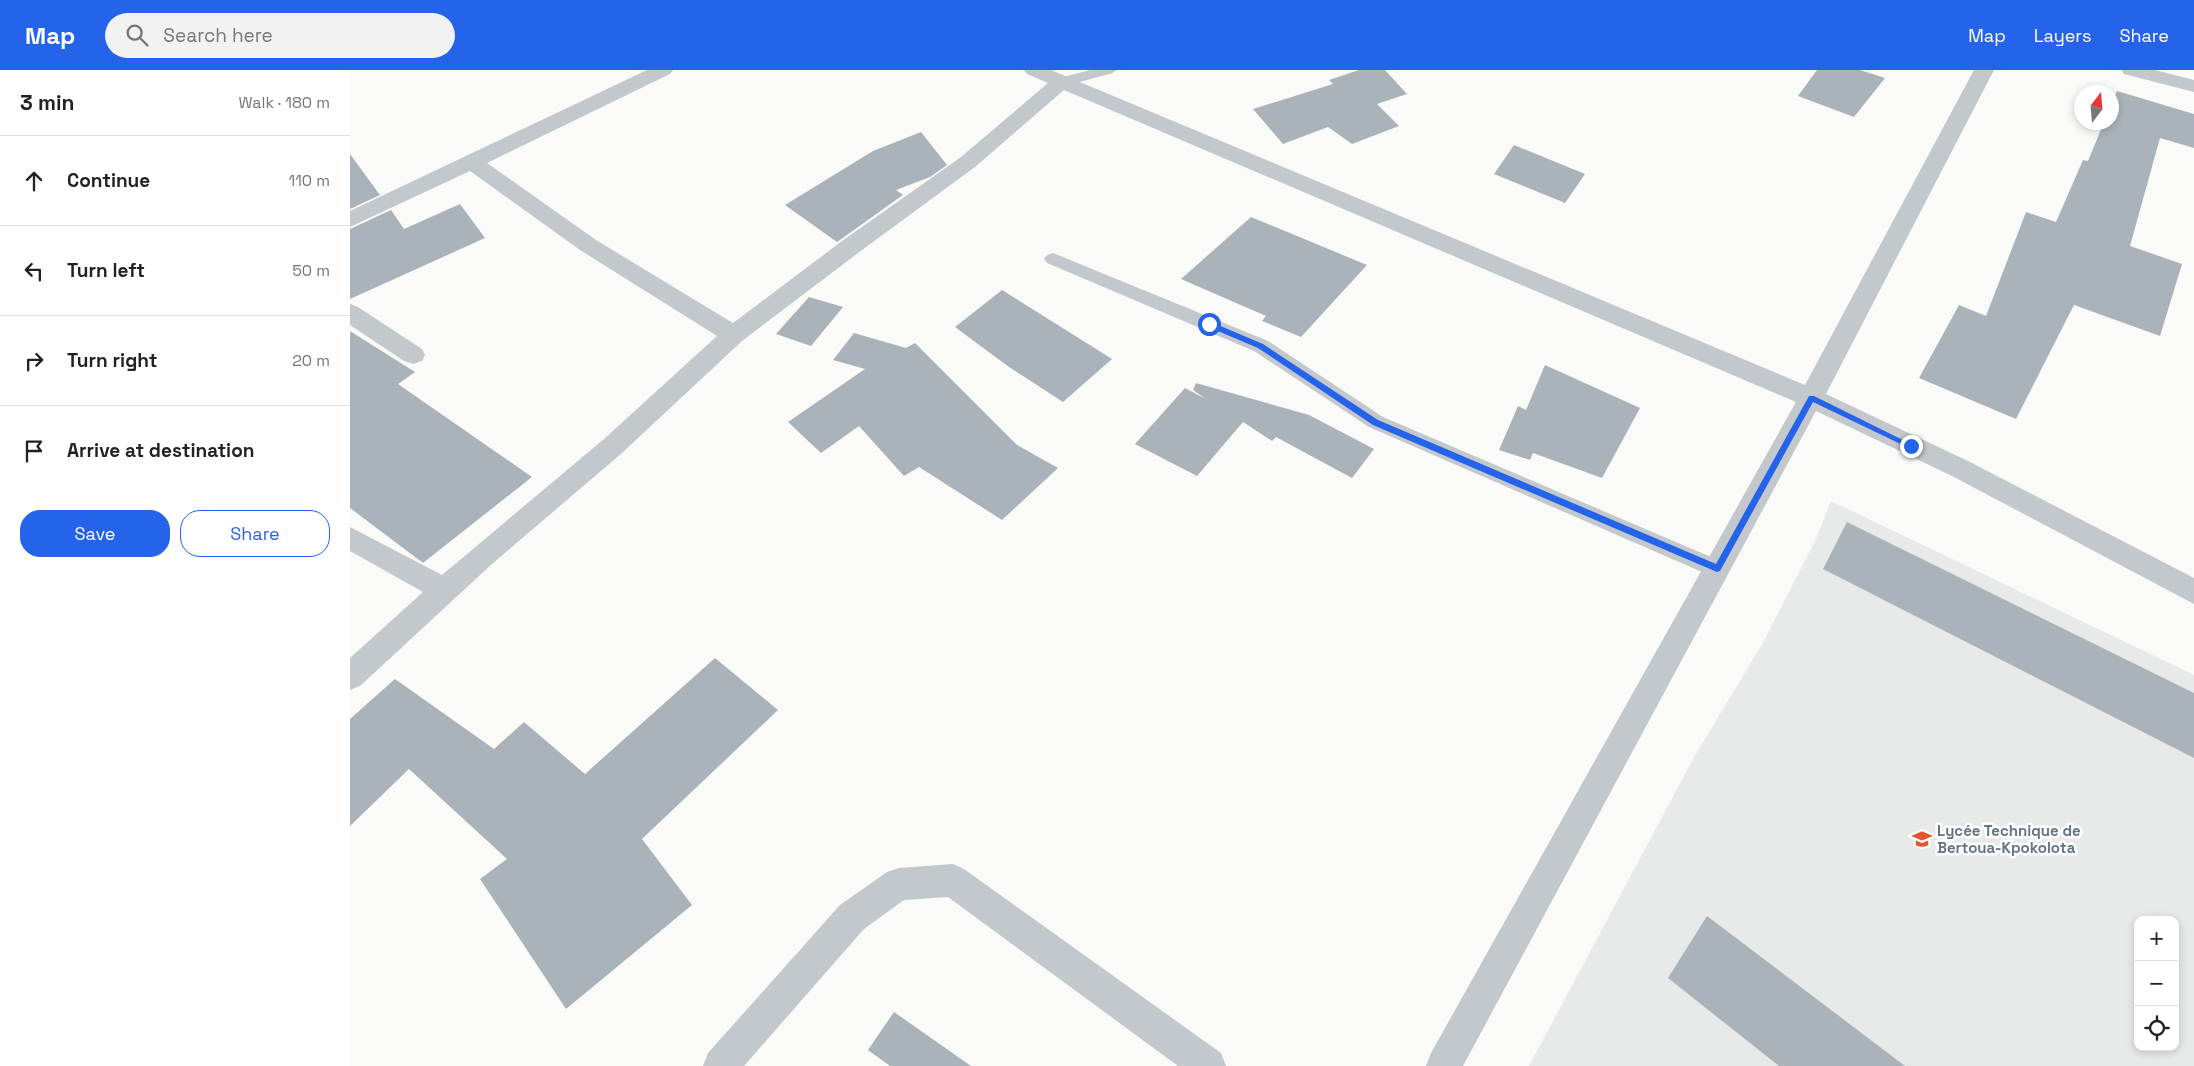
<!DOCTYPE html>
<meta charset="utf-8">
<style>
body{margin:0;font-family:"Space Grotesk",sans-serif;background:#f2f2f2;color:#222}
.controls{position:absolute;right:15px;bottom:15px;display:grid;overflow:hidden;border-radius:10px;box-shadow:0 2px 8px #0003}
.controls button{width:45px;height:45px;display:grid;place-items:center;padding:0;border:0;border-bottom:1px solid #e0e0e0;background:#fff;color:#222;font:25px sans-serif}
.compass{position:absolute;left:1724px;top:15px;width:45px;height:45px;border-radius:50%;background:#fff;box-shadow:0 2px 8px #0003;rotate:16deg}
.stop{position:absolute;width:15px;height:15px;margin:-11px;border:4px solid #2563eb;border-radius:50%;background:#fff}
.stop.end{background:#2563eb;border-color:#fff;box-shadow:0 1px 5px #0008}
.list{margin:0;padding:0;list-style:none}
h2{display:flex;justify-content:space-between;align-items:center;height:65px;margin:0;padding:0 20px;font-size:21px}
h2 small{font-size:16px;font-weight:400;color:#767676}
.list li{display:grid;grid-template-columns:32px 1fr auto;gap:15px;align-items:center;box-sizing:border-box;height:90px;padding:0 20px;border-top:1px solid #e0e0e0}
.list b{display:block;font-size:19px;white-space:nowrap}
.list em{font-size:16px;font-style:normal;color:#767676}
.actions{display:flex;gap:10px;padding:15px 20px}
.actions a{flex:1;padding:11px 0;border:1px solid #2563eb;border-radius:20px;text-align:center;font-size:18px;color:#2563eb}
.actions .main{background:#2563eb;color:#fff}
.icon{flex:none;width:28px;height:28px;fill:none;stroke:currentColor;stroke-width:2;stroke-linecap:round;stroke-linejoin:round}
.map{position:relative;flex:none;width:1844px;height:996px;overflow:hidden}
header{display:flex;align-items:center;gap:30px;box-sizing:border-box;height:70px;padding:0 25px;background:#2563eb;color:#fff}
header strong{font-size:24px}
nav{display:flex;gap:28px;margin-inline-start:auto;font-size:18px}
.search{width:350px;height:45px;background:#f2f2f2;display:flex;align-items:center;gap:12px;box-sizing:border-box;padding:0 18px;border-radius:28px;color:#767676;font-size:19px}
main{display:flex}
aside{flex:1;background:#fff}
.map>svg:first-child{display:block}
.built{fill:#e8e9e9;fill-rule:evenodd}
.building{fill:#aab3b9}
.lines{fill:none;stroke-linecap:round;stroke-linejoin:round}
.service{fill:#c3c8cc;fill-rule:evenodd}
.minor{fill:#c3c8cc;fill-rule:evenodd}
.route{fill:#2563eb}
.labels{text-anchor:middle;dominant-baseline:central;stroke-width:5;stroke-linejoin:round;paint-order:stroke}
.poi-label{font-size:15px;font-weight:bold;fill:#657683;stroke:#fff;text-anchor:start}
</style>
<header>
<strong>Map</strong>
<div class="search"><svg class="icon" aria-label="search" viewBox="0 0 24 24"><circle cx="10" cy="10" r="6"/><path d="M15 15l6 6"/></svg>Search here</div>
<nav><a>Map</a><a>Layers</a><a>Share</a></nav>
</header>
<main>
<aside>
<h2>3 min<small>Walk · 180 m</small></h2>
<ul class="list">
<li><svg class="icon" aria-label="ahead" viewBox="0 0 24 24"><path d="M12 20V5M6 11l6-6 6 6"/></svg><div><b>Continue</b></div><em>110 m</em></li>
<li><svg class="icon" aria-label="left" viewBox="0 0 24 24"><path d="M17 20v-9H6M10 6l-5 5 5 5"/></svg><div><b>Turn left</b></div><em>50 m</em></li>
<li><svg class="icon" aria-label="right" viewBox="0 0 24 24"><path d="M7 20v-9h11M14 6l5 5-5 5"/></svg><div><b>Turn right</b></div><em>20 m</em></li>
<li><svg class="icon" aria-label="arrive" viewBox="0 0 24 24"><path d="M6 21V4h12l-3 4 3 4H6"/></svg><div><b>Arrive at destination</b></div></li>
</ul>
<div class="actions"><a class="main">Save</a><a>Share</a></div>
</aside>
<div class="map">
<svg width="1844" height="996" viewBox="0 0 1844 996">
<rect width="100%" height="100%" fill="#fafaf8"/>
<path class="built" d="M1481 431 1844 605V996H1179L1343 689 1414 571 1465 471ZM1788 850H1825V977H1788Z"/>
<g class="building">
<polygon points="1009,0 1035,0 1057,24 1027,34 1049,56 1002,74 978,57 933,74 903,39 983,14 979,10"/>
<polygon points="1467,0 1510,0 1535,8 1504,47 1448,26"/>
<polygon points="1767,21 1844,44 1844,78 1810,68 1780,176 1832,194 1810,266 1724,235 1666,349 1569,308 1609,235 1636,246 1676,142 1706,152 1733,90 1738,91 1754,52 1762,52 1762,33"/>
<polygon points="571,62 597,95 580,107 546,120 553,125 487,172 435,135 523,81"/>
<polygon points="1164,75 1235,104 1215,133 1144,104"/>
<polygon points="0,84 30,125 0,139"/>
<polygon points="110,134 135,168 0,229 0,159 41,140 54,159"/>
<polygon points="901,147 1017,195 951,267 912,251 916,246 831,209"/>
<polygon points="652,220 762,289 713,332 659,297 605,257"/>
<polygon points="459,227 493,237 461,276 426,264"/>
<polygon points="0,261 65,302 48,314 182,407 73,493 0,438"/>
<polygon points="504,263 556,278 565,273 667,375 708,398 652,450 569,397 554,406 509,356 471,383 438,352 515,299 483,290"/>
<polygon points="1195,295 1290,338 1252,408 1183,383 1180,390 1149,380 1168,336 1176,340"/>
<polygon points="846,313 959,345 1024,379 1002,408 926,367 922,371 893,352 847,406 785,374 835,318 856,329 843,320"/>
<polygon points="1497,452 1844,623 1844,688 1473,499"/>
<polygon points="365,588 428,640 292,769 342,835 216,939 130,809 157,789 59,699 0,756 0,649 45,609 144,679 174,652 235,704"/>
<polygon points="1357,846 1555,996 1429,996 1318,908"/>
<polygon points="544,942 621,996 540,996 518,980"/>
</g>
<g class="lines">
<g class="service">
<polygon points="740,0 766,0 763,3 711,17 706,15 703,12 706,9"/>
<polygon points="703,183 918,271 1033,347 1375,493 1378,499 1375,505 1367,508 1359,505 1019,357 904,281 697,193 694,189 697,185"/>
</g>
<g class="minor">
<polygon points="297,0 323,0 320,4 137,93 246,170 383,253 492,171 611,87 698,13 677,4 674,0 701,0 1455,315 1624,0 1644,0 1476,324 1620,392 1844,508 1844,534 1602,406 1466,341 1113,996 1076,996 1081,983 1446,332 714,20 625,97 508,183 392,271 272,383 142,494 10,616 0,620 0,588 73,522 0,481 0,457 92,505 254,369 367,266 230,180 120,101 0,157 0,141"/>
<polygon points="1771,0 1805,0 1844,10 1844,22 1774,4"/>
<polygon points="0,234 8,237 72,279 75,285 72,291 63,294 54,291 0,255"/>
<polygon points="603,794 614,799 871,983 876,996 828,996 598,827 554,830 514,859 394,996 353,996 358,983 490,835 537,802 549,798"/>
</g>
</g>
<polygon class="route" points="856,252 861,252 913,274 1028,350 1366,494 1459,326 1464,326 1565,376 1561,379 1559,378 1463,332 1370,501 1367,502 1023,355 908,278 856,256"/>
<defs>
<symbol id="school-bare" viewBox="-9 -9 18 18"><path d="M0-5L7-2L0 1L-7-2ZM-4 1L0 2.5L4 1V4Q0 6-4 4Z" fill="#e4572e" stroke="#fff" stroke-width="2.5" paint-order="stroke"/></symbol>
</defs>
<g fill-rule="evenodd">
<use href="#school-bare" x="1558" y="755" width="28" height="28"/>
</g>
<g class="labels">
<g class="poi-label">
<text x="1587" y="760">Lycée Technique de<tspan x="1587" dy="17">Bertoua-Kpokolota</tspan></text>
</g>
</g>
</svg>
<div class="controls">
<button>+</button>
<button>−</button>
<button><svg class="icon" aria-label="locate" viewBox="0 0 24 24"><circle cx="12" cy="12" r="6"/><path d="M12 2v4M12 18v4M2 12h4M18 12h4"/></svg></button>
</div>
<svg class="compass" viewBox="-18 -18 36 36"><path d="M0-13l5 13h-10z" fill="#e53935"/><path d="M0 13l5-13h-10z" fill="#767676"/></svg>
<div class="stop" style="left:859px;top:254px"></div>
<div class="stop end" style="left:1561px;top:376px"></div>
</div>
</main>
